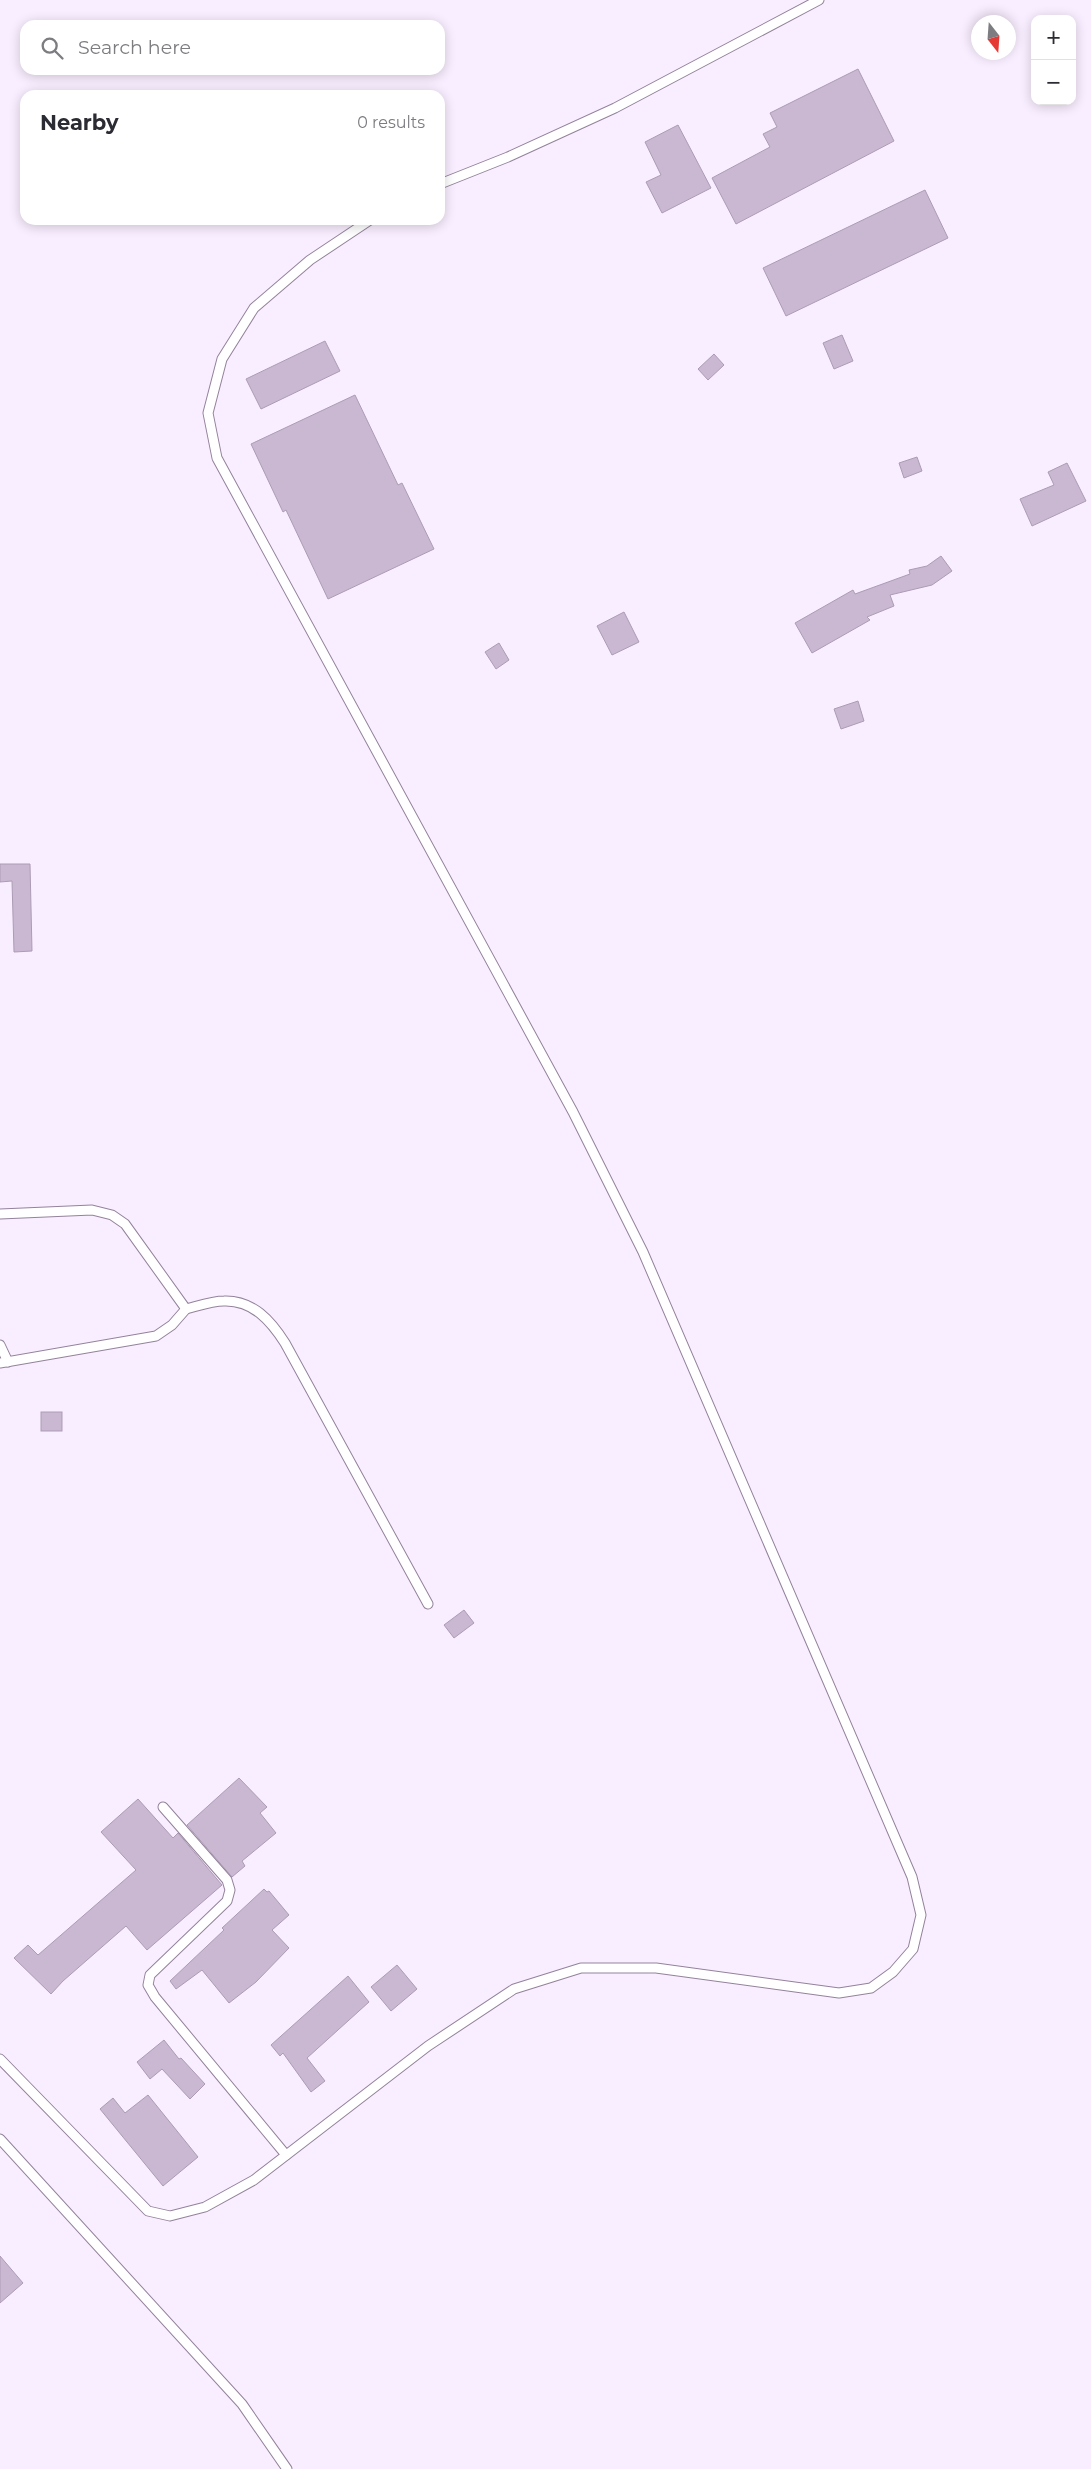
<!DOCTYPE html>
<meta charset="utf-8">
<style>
body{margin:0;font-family:Montserrat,sans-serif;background:#f7f7f7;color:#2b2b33}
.controls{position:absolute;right:15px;top:15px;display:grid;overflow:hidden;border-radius:10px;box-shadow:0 2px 12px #0003}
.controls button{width:45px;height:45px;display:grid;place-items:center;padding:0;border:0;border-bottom:1px solid #e1e1e2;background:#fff;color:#2b2b33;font:25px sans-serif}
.compass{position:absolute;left:971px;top:15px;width:45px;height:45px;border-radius:50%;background:#fff;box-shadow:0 2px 12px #0003;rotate:163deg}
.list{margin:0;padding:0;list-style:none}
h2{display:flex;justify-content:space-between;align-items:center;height:65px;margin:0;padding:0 20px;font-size:21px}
h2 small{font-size:16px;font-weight:400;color:#7c7c81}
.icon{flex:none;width:28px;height:28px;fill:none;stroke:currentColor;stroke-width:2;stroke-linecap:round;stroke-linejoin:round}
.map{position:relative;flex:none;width:1091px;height:2469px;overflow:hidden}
.search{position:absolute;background:#fff;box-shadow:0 2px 12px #0003;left:20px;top:20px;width:425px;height:55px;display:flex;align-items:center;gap:12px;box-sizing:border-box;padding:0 18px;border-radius:15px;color:#7c7c81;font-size:19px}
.panel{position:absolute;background:#fff;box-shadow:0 2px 12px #0003;left:20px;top:90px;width:425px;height:135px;border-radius:15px}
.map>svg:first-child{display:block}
.building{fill:#cab8d2;stroke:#ad9bb5}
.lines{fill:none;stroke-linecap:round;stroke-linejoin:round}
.service-casing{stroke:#93829b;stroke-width:11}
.service{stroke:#fff;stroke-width:9}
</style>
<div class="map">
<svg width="1091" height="2469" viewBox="0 0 1091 2469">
<rect width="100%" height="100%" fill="#f9eeff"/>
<g class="building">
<polygon points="858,69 894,141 736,224 712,178 770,147 763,134 777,127 770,113"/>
<polygon points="678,125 711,188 662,213 646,182 661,175 645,142"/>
<polygon points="925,190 948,238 786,316 763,268"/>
<polygon points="842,335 853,361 834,369 823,343"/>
<polygon points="325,341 340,371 261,409 246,379"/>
<polygon points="714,354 724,365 708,380 698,369"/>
<polygon points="355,395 398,485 402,483 434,549 328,599 286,510 283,512 251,444"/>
<polygon points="917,457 922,471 904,478 899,463"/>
<polygon points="1067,463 1086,501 1032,526 1020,499 1054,485 1048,472"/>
<polygon points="941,556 952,571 932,585 890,595 894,606 867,617 870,620 812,653 795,623 853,590 855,594 910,574 909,570 927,566"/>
<polygon points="624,612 639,642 612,655 597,626"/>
<polygon points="499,643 509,660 496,669 485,652"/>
<polygon points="858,701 864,721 841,729 834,709"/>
<polygon points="0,864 30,864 32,951 14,952 12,881 0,882"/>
<rect x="41" y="1412" width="21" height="19"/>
<polygon points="464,1610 474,1623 454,1638 444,1625"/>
<polygon points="239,1778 267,1807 260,1813 276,1833 242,1861 245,1866 232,1877 187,1825"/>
<polygon points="138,1799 173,1838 178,1833 222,1885 147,1950 126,1926 63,1981 51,1994 14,1958 28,1945 38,1955 136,1870 101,1832"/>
<polygon points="264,1889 267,1892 269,1891 289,1915 272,1930 289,1948 256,1982 229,2003 202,1970 176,1989 170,1981 224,1930 222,1928"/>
<polygon points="397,1965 417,1989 391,2011 371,1987"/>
<polygon points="348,1976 369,2002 307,2058 325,2081 311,2092 283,2053 280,2056 271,2045"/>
<polygon points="164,2040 179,2059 181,2058 205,2084 190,2099 162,2069 150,2079 137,2062"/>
<polygon points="148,2095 198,2157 163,2186 100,2109 113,2098 125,2113"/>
<polygon points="0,2256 23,2283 0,2303"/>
</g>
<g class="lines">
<defs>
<g id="service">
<polyline points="440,184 508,157 615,108 819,0"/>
<path d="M0 1214 92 1210 112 1215 125 1224 186 1309C198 1306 212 1301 224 1301 253 1300 271 1321 285 1343L428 1604"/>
<polyline points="0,1345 8,1362"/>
<polyline points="0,1363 156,1336 172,1325 186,1309"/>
<polyline points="163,1807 227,1880 230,1890 227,1901 150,1975 148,1985 155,1997 286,2155"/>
<polyline points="0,2059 148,2211 170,2216 205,2207 254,2180 428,2046 514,1989 581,1968 656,1968 839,1993 871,1988 893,1972 913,1949 921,1915 912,1877 643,1252 573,1112 217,458 208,413 222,359 254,308 310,260 370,220"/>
<polyline points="0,2139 242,2404 287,2469"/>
</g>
</defs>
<use href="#service" class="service-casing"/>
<use href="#service" class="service"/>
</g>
</svg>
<div class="controls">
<button>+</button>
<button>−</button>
</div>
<svg class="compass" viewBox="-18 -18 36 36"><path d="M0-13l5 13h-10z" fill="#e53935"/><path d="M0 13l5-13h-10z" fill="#7c7c81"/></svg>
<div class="search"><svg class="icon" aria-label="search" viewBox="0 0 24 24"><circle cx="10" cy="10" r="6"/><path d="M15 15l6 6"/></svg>Search here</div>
<section class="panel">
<h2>Nearby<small>0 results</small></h2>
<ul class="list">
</ul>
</section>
</div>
